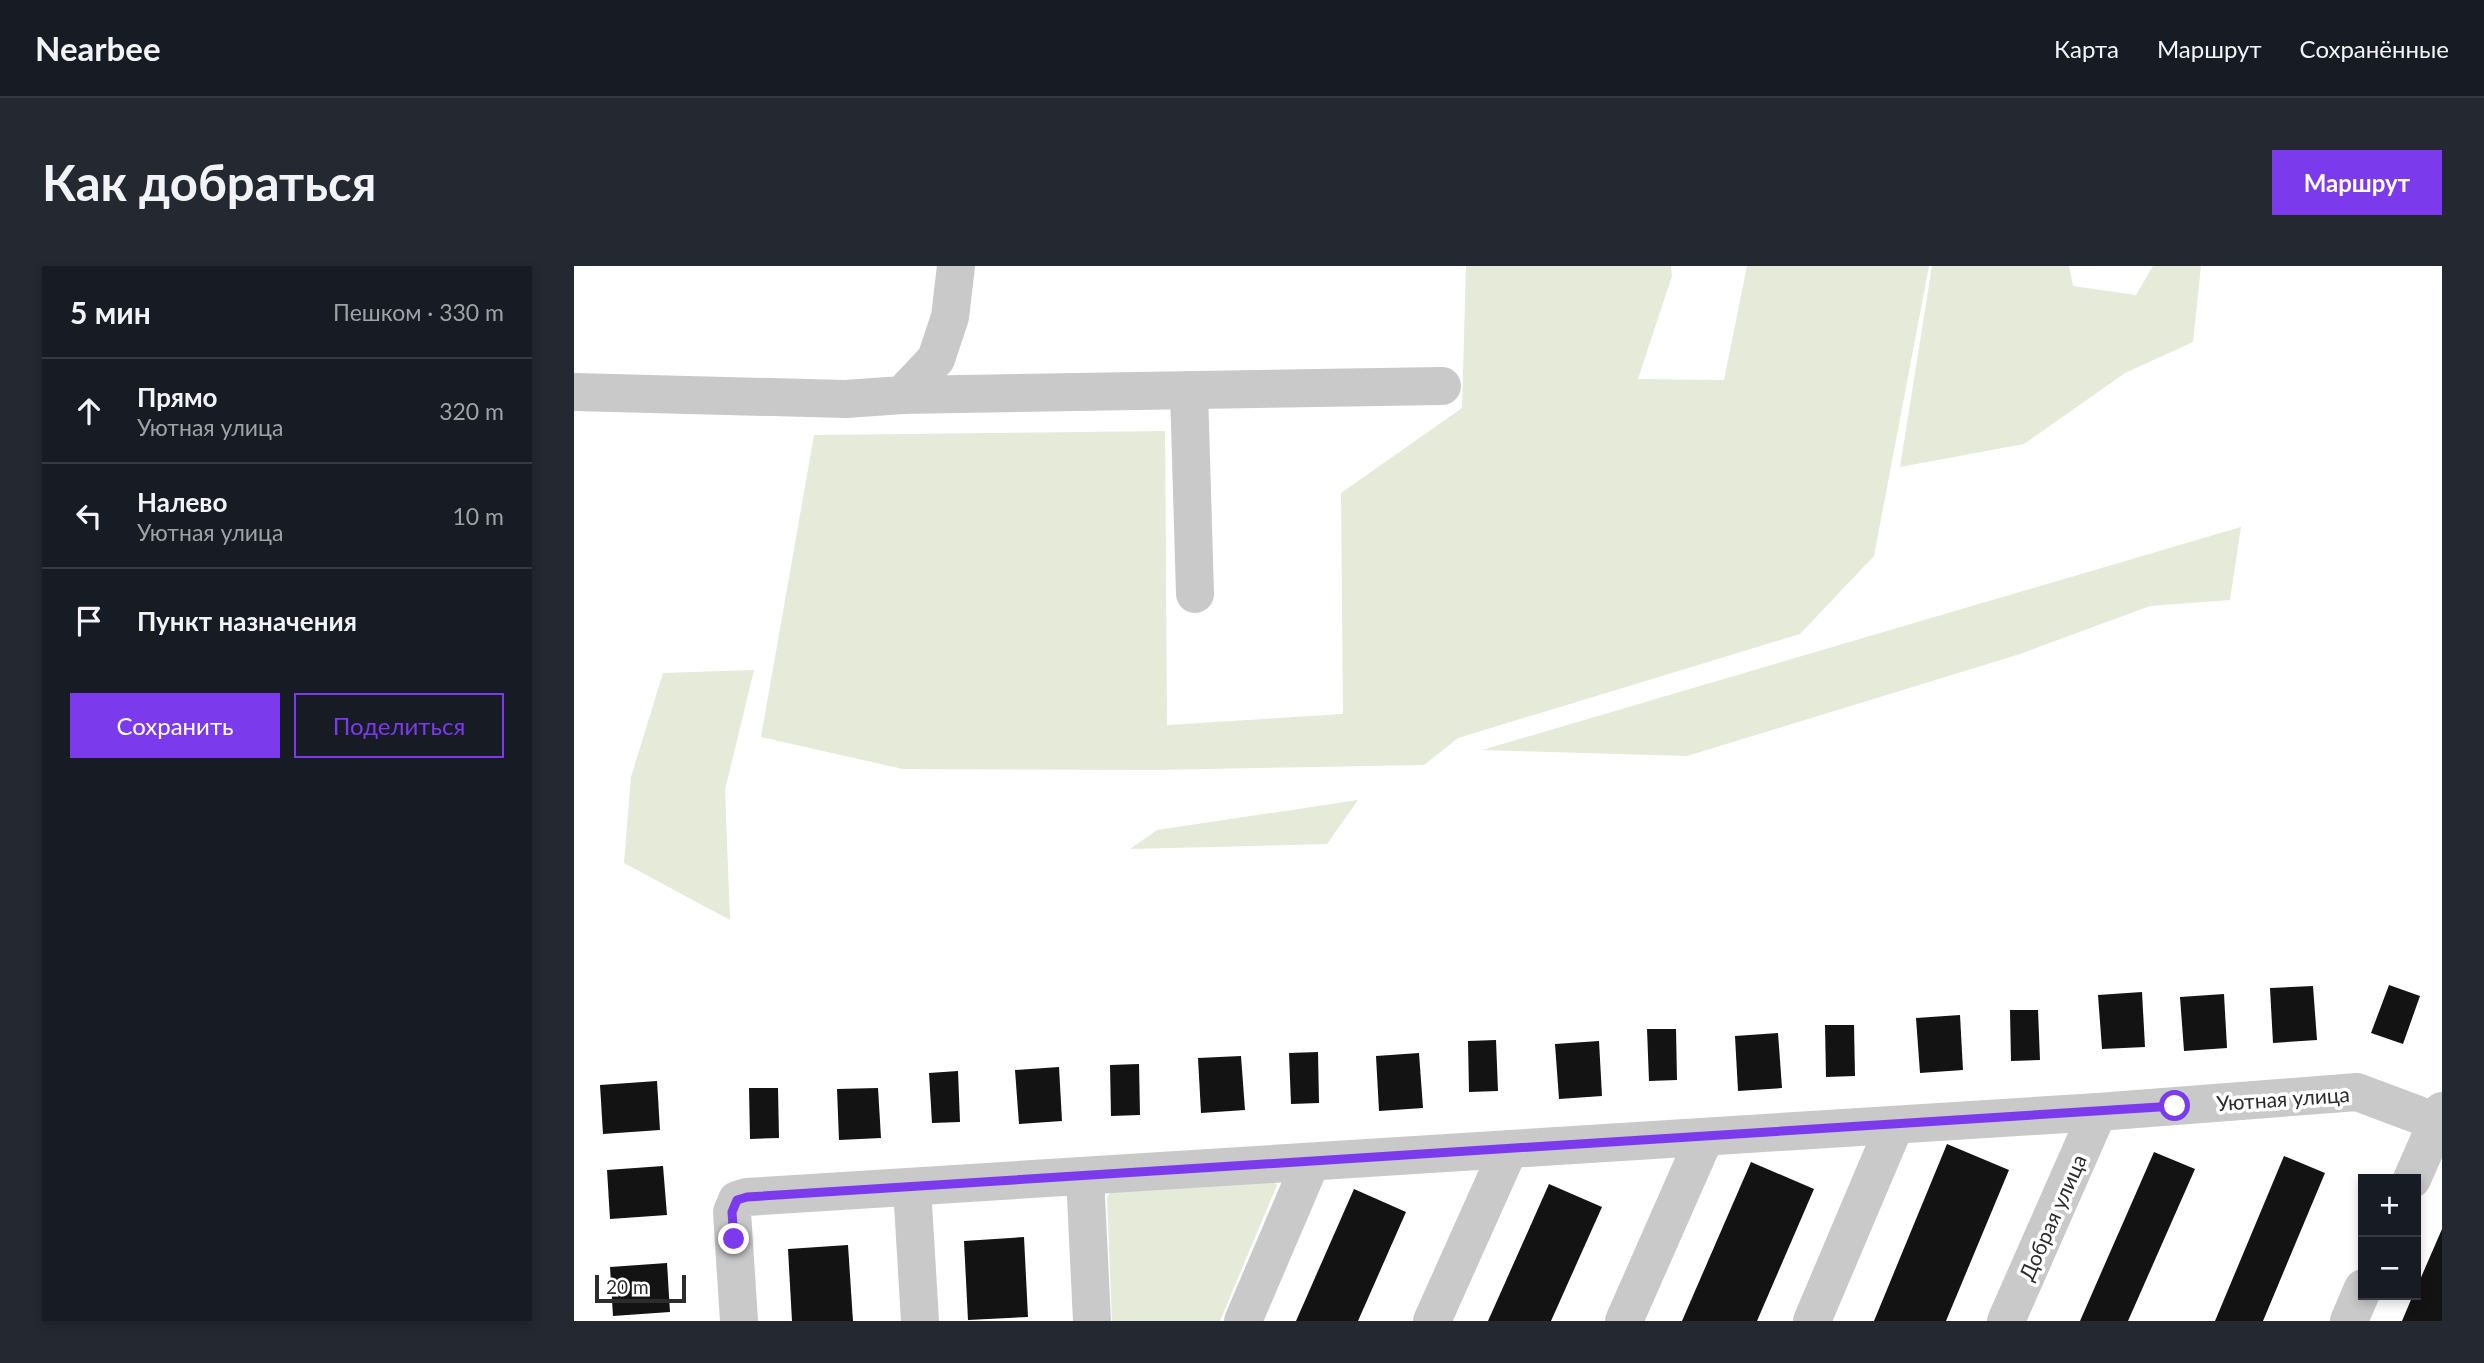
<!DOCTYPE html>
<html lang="ru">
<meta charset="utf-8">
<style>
body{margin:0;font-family:Lato,sans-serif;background:#242831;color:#f1f3f6}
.controls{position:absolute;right:21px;bottom:21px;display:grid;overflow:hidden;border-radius:0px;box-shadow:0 4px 10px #0003}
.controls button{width:63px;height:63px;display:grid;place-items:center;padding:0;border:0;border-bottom:2px solid #363941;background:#171b24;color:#f1f3f6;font:35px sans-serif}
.scale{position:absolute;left:21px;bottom:18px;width:91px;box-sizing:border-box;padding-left:7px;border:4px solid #2c2c2c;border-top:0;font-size:19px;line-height:24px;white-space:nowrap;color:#2c2c2c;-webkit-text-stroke:5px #fff;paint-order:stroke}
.stop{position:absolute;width:21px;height:21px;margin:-16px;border:5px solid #7c3aed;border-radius:50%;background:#fff}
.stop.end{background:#7c3aed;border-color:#fff;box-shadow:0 2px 7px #0008}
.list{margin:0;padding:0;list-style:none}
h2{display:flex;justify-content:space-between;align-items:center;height:91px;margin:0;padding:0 28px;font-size:30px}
h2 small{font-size:23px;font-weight:400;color:#9ea1a6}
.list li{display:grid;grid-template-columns:46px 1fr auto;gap:21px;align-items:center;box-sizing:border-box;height:105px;padding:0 28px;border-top:2px solid #363941}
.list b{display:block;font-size:26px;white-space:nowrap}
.list p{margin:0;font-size:23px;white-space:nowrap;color:#9ea1a6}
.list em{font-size:23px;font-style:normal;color:#9ea1a6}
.actions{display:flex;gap:14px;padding:21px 28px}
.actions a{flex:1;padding:16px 0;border:2px solid #7c3aed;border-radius:0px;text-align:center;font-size:24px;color:#7c3aed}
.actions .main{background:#7c3aed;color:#fff}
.icon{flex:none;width:38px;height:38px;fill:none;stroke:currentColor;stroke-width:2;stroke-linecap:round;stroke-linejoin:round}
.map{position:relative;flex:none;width:1868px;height:1055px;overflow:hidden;border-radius:0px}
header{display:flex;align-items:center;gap:42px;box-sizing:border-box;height:98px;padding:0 35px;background:#171b24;border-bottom:2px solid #363941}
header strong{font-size:33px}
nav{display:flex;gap:38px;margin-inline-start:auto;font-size:24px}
.intro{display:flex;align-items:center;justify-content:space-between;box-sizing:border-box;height:168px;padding:0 42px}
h1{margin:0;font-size:49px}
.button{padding:18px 32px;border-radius:0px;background:#7c3aed;color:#fff;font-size:24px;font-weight:700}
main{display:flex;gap:42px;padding:0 42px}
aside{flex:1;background:#171b24;border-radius:0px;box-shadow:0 4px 10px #0003}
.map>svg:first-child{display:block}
.green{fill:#e5ead9}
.building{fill:#131313}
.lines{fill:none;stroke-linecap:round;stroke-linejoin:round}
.minor{stroke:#c9c9c9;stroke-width:38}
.route{stroke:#7c3aed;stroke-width:9}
.labels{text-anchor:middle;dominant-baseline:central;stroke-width:7;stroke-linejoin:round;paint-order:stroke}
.street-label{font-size:21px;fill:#2c2c2c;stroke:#fff}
</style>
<header>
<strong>Nearbee</strong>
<nav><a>Карта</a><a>Маршрут</a><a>Сохранённые</a></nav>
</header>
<div class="intro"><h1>Как добраться</h1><a class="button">Маршрут</a></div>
<main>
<aside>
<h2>5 мин<small>Пешком · 330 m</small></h2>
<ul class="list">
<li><svg class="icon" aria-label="ahead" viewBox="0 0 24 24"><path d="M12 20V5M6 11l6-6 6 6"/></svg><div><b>Прямо</b><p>Уютная улица</p></div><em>320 m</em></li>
<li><svg class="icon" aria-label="left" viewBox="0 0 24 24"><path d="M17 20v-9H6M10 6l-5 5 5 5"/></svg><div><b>Налево</b><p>Уютная улица</p></div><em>10 m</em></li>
<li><svg class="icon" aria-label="arrive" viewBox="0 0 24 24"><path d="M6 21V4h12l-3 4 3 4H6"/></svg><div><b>Пункт назначения</b></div></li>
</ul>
<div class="actions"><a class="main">Сохранить</a><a>Поделиться</a></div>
</aside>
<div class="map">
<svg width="1868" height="1055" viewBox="0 0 1868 1055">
<rect width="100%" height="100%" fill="#fff"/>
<g class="green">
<polygon points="892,0 1097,0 1098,10 1064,113 1150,114 1173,0 1355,0 1300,290 1226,368 884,472 850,499 582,504 329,503 187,471 240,169 591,165 593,459 769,448 767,227 888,142"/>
<polygon points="1358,0 1495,0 1499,20 1562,29 1579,0 1627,0 1619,76 1551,107 1450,178 1326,201"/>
<polygon points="1667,261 1656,334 1576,340 1443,389 1113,490 908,484"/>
<polygon points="180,404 151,524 156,654 50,597 57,511 89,407"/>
<polygon points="784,534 753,578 556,583 583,564"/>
<polygon points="692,910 703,919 646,1055 538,1055 533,931 547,914"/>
</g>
<g class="building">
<polygon points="1815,719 1846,730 1829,778 1797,767"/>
<polygon points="1739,720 1743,774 1699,777 1696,722"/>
<polygon points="1568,726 1571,781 1528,783 1524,729"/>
<polygon points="1650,728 1653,782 1610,785 1606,731"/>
<polygon points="1436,744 1464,744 1466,794 1437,795"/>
<polygon points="1386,749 1389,804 1346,807 1342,752"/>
<polygon points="1251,759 1280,759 1281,810 1252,811"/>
<polygon points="1073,763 1102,763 1103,814 1075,815"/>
<polygon points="1204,767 1208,822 1164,825 1161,770"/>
<polygon points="922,774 924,825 895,826 894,775"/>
<polygon points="1025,775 1028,830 985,833 981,778"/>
<polygon points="744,786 745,837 717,838 715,787"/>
<polygon points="845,787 849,842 805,845 802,790"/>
<polygon points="667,790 671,844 627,847 624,792"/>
<polygon points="565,798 566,849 537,850 536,799"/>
<polygon points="485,801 488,855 445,858 441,804"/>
<polygon points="384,805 386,856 358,857 355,807"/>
<polygon points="83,815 86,864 29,868 26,819"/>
<polygon points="175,822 204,822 205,872 176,873"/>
<polygon points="304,822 307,872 265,874 263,823"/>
<polygon points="1373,878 1435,904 1372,1055 1300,1055"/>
<polygon points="1580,886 1621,903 1554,1055 1506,1055"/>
<polygon points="1710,890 1751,907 1689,1055 1641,1055"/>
<polygon points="1177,896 1240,923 1183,1055 1108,1055"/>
<polygon points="89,900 93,949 36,953 33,904"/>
<polygon points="975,918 1028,941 977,1055 914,1055"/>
<polygon points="780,923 832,946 784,1055 722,1055"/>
<polygon points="1868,963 1868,1055 1828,1055 1839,1029 1842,1029 1842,1023"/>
<polygon points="450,971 454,1051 394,1054 390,975"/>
<polygon points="274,979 279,1055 218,1055 214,983"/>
<polygon points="93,997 96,1046 39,1050 36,1001"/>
</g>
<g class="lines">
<g class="minor">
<polyline points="615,124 621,328"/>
<polyline points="0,126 272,133 328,129 362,93 376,51 382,0"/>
<polyline points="328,129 868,120"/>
<polyline points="511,910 518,1055"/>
<polyline points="1838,913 1868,845"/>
<polyline points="338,921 346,1055"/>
<polyline points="165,1055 158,946 163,934 173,931 1524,846 1783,826 1863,856"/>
<polyline points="669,1055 737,896"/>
<polyline points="858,1055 935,883"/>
<polyline points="1050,1055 1131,871"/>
<polyline points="1238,1055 1321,859"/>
<polyline points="1432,1055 1524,846"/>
<polyline points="1775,1055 1789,1022"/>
</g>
</g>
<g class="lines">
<polyline class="route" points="160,973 158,946 163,934 173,931 1601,840"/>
</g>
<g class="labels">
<g class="street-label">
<text transform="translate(1709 832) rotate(-4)">Уютная улица</text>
<text transform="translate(1478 951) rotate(-66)">Добрая улица</text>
</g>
</g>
</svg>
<div class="controls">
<button>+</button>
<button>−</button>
</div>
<div class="scale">20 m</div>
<div class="stop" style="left:1601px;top:840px"></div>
<div class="stop end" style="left:160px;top:973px"></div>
</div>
</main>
